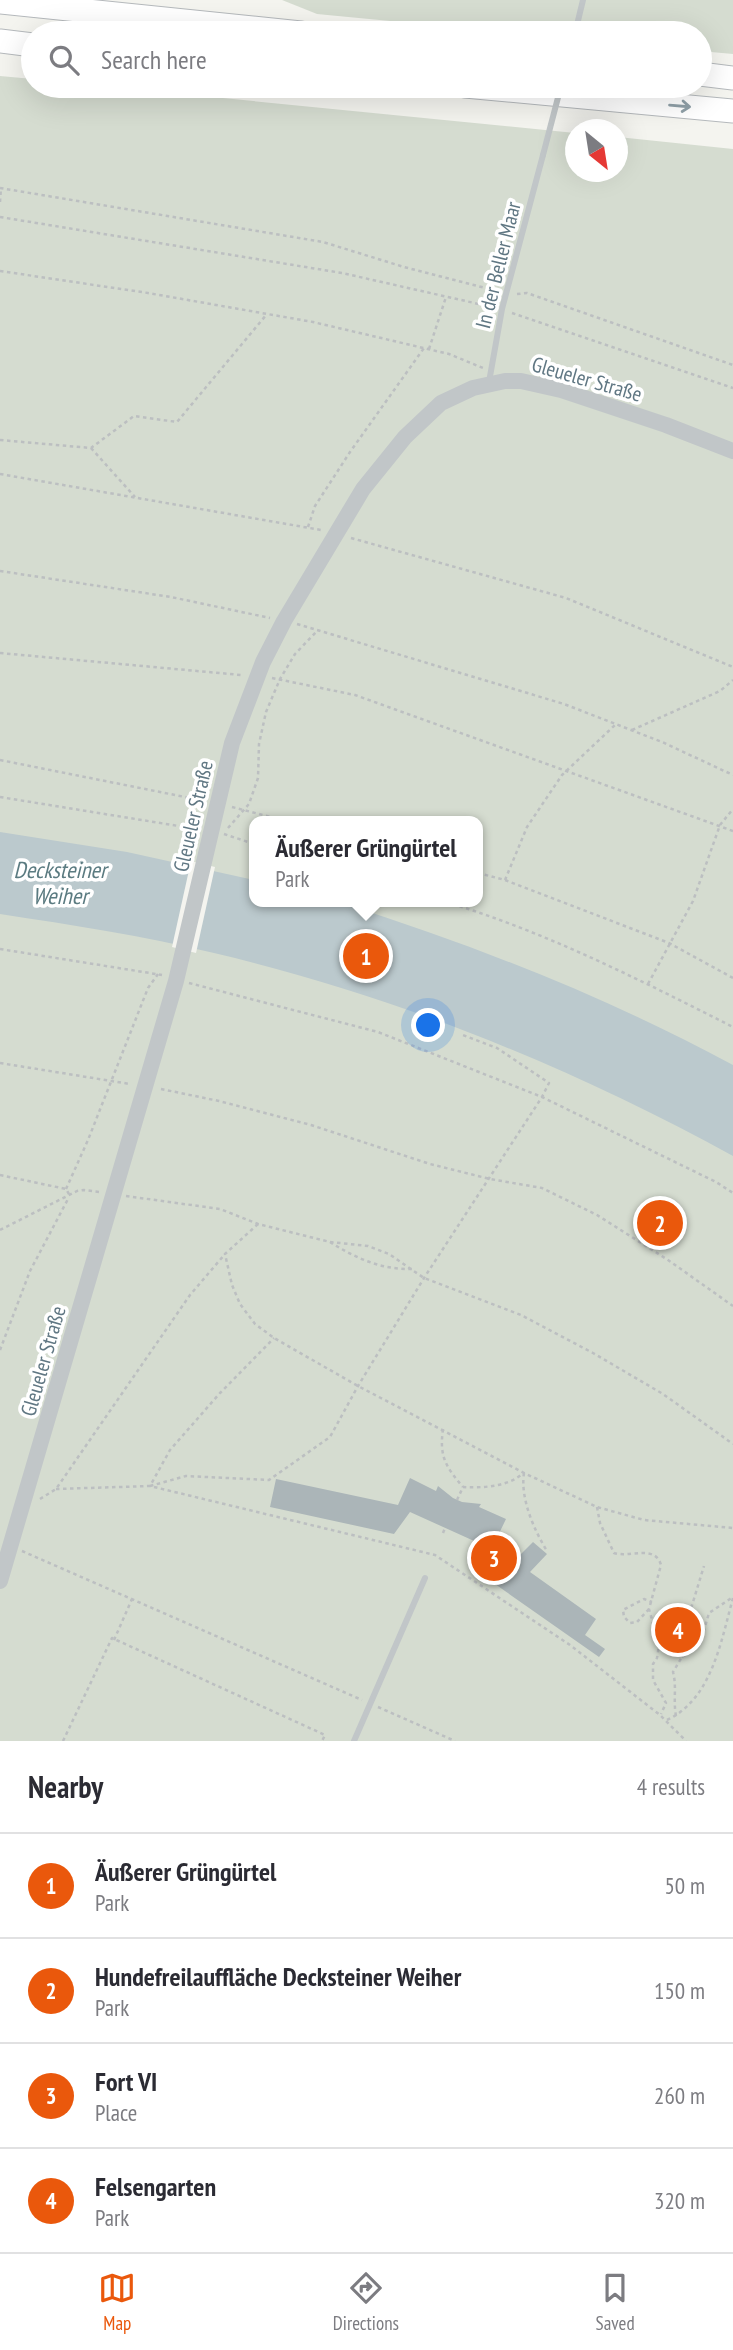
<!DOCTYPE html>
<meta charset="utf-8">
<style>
body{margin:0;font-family:"PT Sans Narrow",sans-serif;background:#f7f7f7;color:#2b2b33}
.compass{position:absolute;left:565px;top:119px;width:63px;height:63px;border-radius:50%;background:#fff;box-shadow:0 7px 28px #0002;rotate:150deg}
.you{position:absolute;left:429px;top:1026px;width:24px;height:24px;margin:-18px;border:5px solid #fff;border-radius:50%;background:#1a73e8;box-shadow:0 0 0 10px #1a73e833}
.badge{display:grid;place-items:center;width:46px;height:46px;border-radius:50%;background:#ea580c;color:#fff;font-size:23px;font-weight:700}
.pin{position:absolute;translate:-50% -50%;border:4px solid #fff;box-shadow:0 2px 7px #0006}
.popup{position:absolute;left:249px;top:816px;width:234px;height:91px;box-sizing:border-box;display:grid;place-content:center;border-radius:14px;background:#fff;filter:drop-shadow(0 2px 5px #0005);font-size:23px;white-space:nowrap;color:#7c7c81}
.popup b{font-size:26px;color:#2b2b33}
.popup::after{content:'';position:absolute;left:50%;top:100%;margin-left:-14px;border:14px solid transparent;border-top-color:#fff}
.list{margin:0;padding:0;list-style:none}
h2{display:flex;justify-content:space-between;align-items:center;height:91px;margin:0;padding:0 28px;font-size:30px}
h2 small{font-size:23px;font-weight:400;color:#7c7c81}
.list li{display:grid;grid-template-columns:46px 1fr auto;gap:21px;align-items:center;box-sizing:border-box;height:105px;padding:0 28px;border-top:2px solid #e1e1e2}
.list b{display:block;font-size:26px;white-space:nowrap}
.list p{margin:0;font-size:23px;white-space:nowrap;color:#7c7c81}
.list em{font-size:23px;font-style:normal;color:#7c7c81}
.icon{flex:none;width:38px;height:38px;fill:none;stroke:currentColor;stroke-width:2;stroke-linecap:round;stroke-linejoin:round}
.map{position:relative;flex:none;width:733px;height:1741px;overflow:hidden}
.search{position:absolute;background:#fff;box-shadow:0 7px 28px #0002;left:21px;right:21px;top:21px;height:77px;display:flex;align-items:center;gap:18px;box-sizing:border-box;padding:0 24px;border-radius:38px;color:#7c7c81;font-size:26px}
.sheet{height:511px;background:#fff}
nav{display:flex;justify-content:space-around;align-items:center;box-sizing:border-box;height:98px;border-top:2px solid #e1e1e2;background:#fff;font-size:19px;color:#7c7c81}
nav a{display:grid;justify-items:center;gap:4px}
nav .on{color:#ea580c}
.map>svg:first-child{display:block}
.green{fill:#d5dcd0;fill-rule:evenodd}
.water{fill:#bbc9cd}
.pier{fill:#f4f4ef}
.building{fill:#abb5b8}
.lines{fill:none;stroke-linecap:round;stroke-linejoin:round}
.motorway-casing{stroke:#b5b9bc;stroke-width:25}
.path{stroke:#bcbfc1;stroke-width:2.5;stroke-dasharray:3.5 3.5;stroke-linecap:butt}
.service{stroke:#c1c6c8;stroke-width:6}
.tertiary{stroke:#c1c6c8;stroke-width:16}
.motorway{stroke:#fff;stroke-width:23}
.service-bridge{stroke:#c1c6c8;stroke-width:6}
.oneway{stroke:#90a0a8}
.labels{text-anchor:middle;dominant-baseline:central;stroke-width:7;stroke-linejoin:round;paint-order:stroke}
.street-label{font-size:21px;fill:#607783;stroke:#fff}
.water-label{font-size:23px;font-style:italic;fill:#5b7b81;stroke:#fff}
</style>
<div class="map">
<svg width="733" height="1741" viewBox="0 0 733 1741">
<rect width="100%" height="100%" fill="#f4f4ef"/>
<g class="green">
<polygon points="282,0 733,0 733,54 700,51 700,33 515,33 317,14"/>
<path d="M0 76 33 79V86H101L575 133 576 172H618V137L733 149V1741H0ZM254 821H478V902H254Z"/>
</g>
<path class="water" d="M0 832 127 852 254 880V902H336L345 904C479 947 609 998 733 1065V1156C569 1066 396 996 214 953 144 936 72 925 0 914Z"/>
<polygon class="pier" points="191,861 215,867 196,953 172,947"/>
<polygon class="building" points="410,1478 436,1491 438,1486 453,1498 462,1502 481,1504 479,1507 506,1519 493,1546 514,1561 533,1542 547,1554 530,1572 596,1619 585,1635 605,1649 599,1657 475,1570 483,1545 410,1512 394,1534 270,1507 276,1479 398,1505"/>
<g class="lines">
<defs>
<g id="motorway">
<polyline points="0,2 301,33"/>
<polyline points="0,41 33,45"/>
<polyline points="700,74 733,78"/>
<polyline points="465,86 733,111"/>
</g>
</defs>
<use href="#motorway" class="motorway-casing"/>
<g class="path">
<polyline points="0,188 323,242 404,267 497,291"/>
<polyline points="0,202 1,188"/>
<polyline points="0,217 342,273 492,307"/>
<polyline points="0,271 148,293 313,322 449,354 483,368"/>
<polyline points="517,294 527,293 733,365"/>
<polyline points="512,313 733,388"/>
<polyline points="429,349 446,297"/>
<polyline points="0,440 91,448 134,416 177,422 267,314"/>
<polyline points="91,448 135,497"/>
<polyline points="0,474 321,530"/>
<polyline points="308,527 315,506 350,452 424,348"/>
<polyline points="351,538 566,598 733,667"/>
<polyline points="0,571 171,597 270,618"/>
<polyline points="297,624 564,704 662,742 733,775"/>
<polyline points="0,653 241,675"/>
<polyline points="272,678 355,695 733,831"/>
<polyline points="632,730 720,691 733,680"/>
<polyline points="0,760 205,801"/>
<polyline points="0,797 197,829"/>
<polyline points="232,807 286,821"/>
<polyline points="228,828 249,804 258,778 259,744 266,712 280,679 295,654 318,630"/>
<polyline points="224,834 254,844"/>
<polyline points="478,873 505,880 669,943 733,978"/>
<polyline points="505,880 527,827 562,775 615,725"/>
<path d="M446 902C546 932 640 980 733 1027"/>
<polyline points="0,949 162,975"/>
<polyline points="189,983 378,1032 542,1097 716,1182 733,1193"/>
<polyline points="648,984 693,901 720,825 733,809"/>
<polyline points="0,1063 130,1084"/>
<polyline points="161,1089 219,1101 311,1125 430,1164 490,1179 542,1188 597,1215 668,1260 733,1306"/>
<polyline points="0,1175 66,1189 70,1196"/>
<polyline points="66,1189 88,1140 148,988 158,974"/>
<polyline points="126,1196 220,1209 258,1224 330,1242 368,1246 389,1254 424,1278 521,1315 593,1353 663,1394 733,1444"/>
<polyline points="258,1224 225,1254 232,1285 240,1304 255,1324 274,1338 358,1386 524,1473 597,1507 644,1520 733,1528"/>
<polyline points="0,1230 77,1191 84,1190 99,1192"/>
<path d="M330 1242C355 1258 382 1270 412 1269"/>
<polyline points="0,1350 30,1271 68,1199"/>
<path d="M443 1429C439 1457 446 1467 463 1487"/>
<path d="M524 1473C520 1498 534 1530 547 1551"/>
<polyline points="150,1486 186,1476 269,1480 330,1437 358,1386 424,1278 542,1097 549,1083 497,1048 460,1034"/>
<polyline points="154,1487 435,1555 570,1645 660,1715 686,1741"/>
<path d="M463 1487C482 1488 509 1487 523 1473"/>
<polyline points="56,1489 150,1486 170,1450 220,1393 274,1338"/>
<polyline points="40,1499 56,1489 190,1295 225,1254"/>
<polyline points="457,1500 463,1487"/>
<path d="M597 1507 600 1523 614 1553C630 1558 655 1544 661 1565L649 1609 659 1645 657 1658 653 1664V1680L666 1703 661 1714"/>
<polyline points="443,1533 445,1528"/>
<polyline points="22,1551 362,1700"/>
<polyline points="649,1609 637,1622 630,1623 624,1617 623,1610 644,1599 652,1602"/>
<polyline points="114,1640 132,1599"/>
<polyline points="682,1657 700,1644 709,1613 733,1597"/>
<polyline points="378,1707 455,1741"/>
<path d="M676 1716C673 1700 677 1687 673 1672L682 1657 686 1625 704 1566"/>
<path d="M667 1720C712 1699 721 1641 733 1598"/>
<polyline points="63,1741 112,1638 325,1735 322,1741"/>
</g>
<g class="service">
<polyline points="575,33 583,0"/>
<polyline points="489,382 502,309 543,155"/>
<polyline points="354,1741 425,1578"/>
</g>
<polyline class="tertiary" points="0,1581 176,981 232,743 263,662 284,621 363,489 405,437 441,403 473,388 505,381 521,381 561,390 666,425 733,451"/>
<use href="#motorway" class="motorway"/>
<polyline class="service-bridge" points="543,155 561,86"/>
</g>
<defs><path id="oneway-shaft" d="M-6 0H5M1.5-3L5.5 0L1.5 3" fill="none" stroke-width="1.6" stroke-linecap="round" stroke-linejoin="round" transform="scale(1.75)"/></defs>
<use class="oneway" href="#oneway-shaft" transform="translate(680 106) rotate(5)"/>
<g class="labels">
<g class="street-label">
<text transform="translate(498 265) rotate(-76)">In der Beller Maar</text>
<text transform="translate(587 379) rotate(16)">Gleueler Straße</text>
<text transform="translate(193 816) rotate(-77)">Gleueler Straße</text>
<text transform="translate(43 1361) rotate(-74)">Gleueler Straße</text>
</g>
<g class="water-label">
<text x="60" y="869">Decksteiner<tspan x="60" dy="26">Weiher</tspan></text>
</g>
</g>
</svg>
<svg class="compass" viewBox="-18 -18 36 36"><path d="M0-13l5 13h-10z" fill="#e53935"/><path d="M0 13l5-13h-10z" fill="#7c7c81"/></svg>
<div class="you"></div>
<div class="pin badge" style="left:366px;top:956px">1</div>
<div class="popup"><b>Äußerer Grüngürtel</b>Park</div>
<div class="pin badge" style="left:660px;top:1223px">2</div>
<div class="pin badge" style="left:494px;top:1558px">3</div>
<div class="pin badge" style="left:678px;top:1630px">4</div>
<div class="search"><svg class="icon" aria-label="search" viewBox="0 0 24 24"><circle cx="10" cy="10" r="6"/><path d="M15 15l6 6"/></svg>Search here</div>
</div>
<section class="sheet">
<h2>Nearby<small>4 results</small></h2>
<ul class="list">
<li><span class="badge">1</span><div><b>Äußerer Grüngürtel</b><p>Park</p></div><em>50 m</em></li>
<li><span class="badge">2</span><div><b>Hundefreilauffläche Decksteiner Weiher</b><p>Park</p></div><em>150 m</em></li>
<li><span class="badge">3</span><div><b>Fort VI</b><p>Place</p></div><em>260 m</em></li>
<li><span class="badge">4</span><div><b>Felsengarten</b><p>Park</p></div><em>320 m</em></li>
</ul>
</section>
<nav>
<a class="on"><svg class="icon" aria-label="map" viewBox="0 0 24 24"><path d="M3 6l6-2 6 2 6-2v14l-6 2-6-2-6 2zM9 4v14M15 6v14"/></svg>Map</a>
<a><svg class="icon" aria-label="directions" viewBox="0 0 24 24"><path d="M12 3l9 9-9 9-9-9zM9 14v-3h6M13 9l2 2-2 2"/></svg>Directions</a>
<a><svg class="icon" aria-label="saved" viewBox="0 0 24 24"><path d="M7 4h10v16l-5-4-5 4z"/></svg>Saved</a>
</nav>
